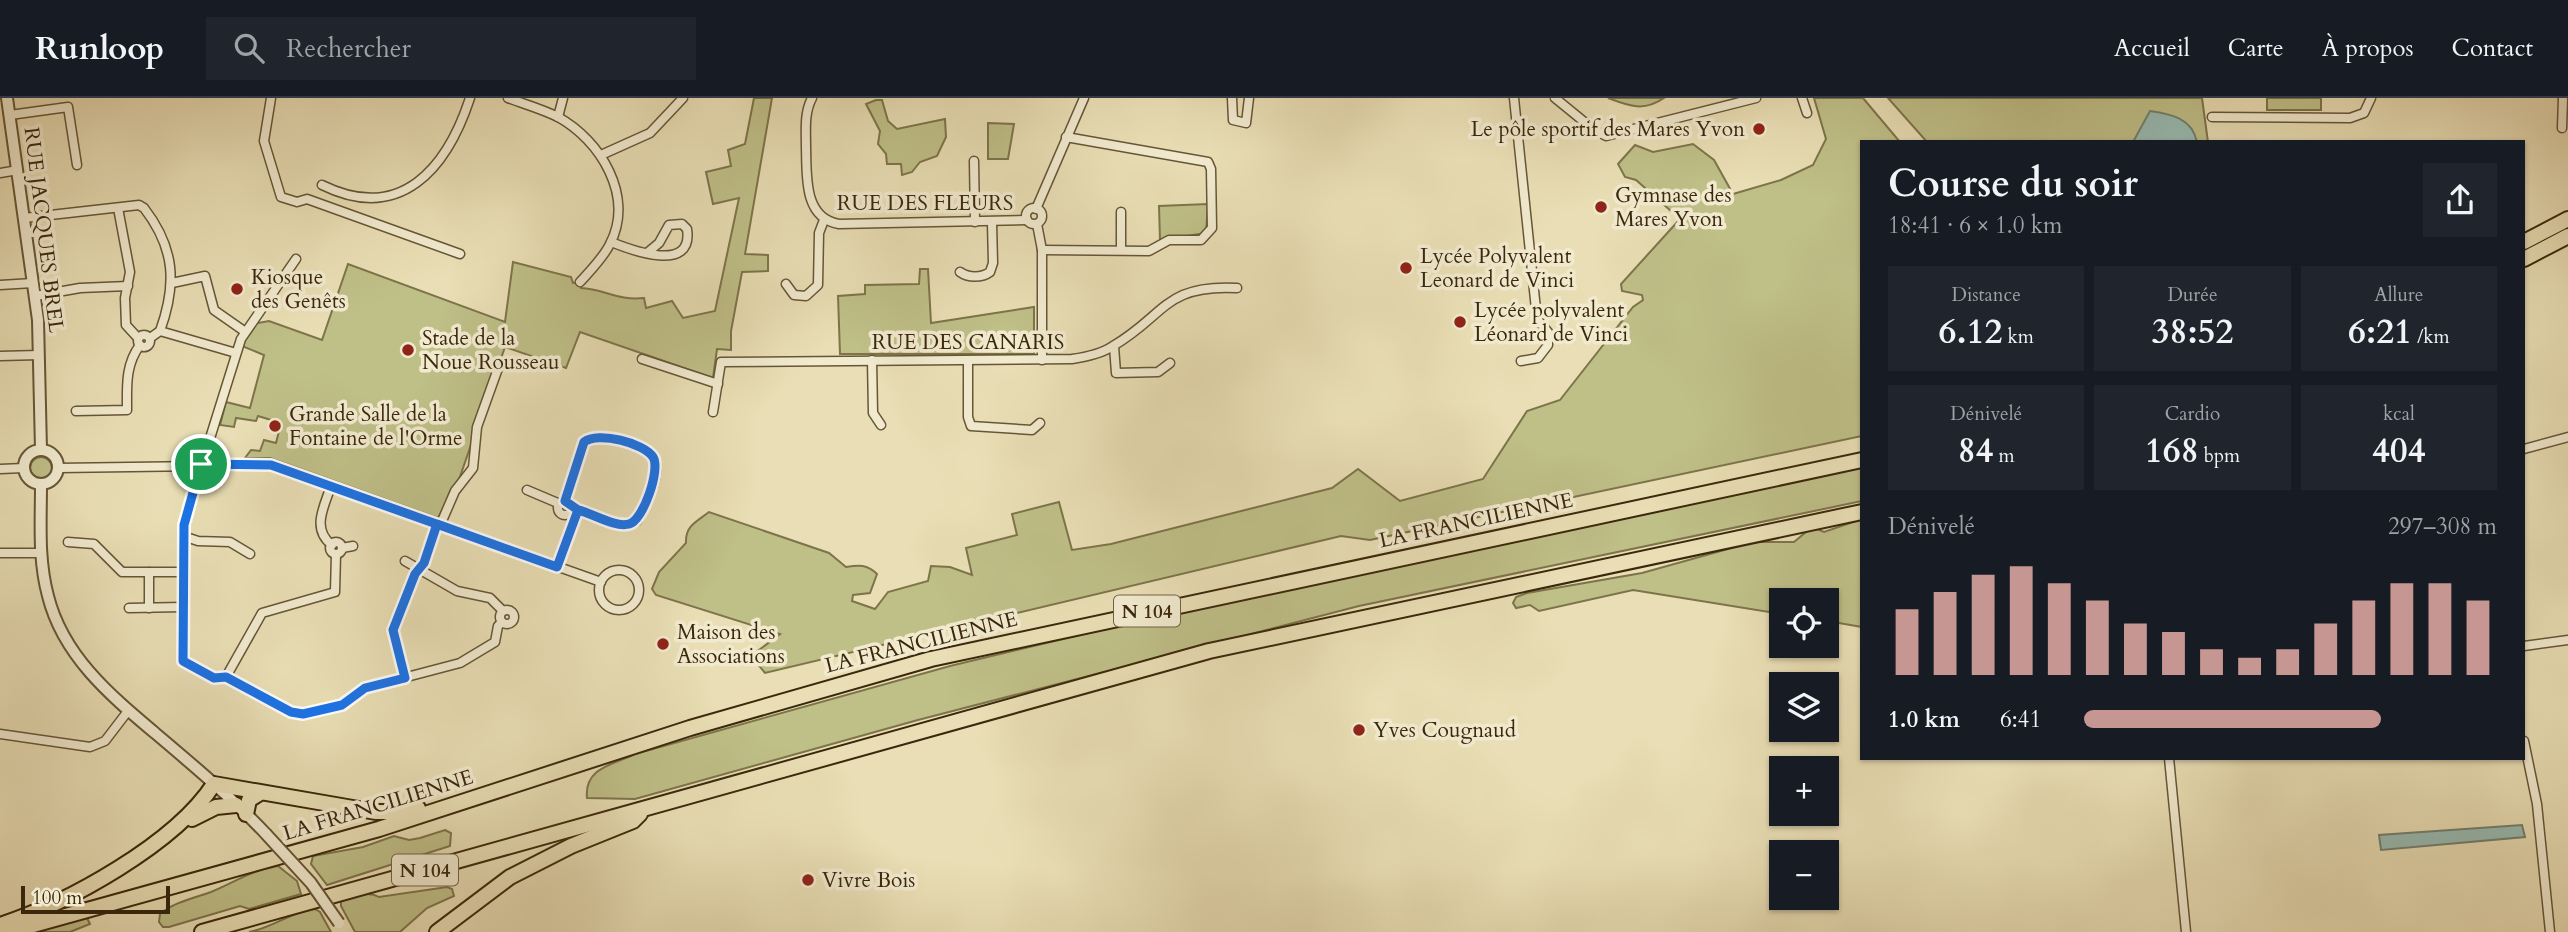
<!DOCTYPE html>
<html lang="fr">
<head>
<meta charset="utf-8">
<style>
	body { margin:0; font-family:Cardo,serif; background:#20242c; color:#f1f3f6; height:100vh; display:flex; flex-direction:column; font-size:26px; white-space:nowrap }
	* { box-sizing:border-box; margin:0 }
	p { font-size:23px; color:#9ea1a6 }
	.icon { flex:none; width:38px; height:38px; fill:none; stroke:currentColor; stroke-width:2; stroke-linecap:round; stroke-linejoin:round }
	.map { position:relative; flex:1; overflow:hidden }
	.sheet { position:absolute; left:1860px; top:42px; width:665px; height:620px; display:flex; flex-direction:column; background:#171b24; border-radius:0px; box-shadow:0 2px 5px #0004 }
	.sheet>* { flex:none }
	.buttons { position:absolute; left:1769px; top:490px; display:grid; gap:14px }
	.buttons a { display:grid; place-items:center; width:70px; height:70px; border-radius:0px; background:#171b24; box-shadow:0 2px 5px #0004; font-size:35px }
	.scale { position:absolute; left:21px; bottom:18px; width:149px; box-sizing:border-box; padding-left:7px; border:4px solid #3b280c; border-top:0; font-size:19px; line-height:24px; white-space:nowrap; color:#3b280c; -webkit-text-stroke:5px #f1eacf; paint-order:stroke }
	.pin { position:absolute; display:grid; place-items:center; width:60px; height:60px; color:#fff; margin:-30px; border:4px solid #fff; border-radius:50%; box-shadow:0 2px 7px #0007 }
	.round { display:grid; place-items:center; flex:none; width:74px; height:74px; border-radius:0px; background:#20242c }
	.summary { display:flex; align-items:center; justify-content:space-between; height:119px; padding:0 28px }
	h1 { font-size:38px; font-weight:700; line-height:52px }
	.metrics { display:grid; grid-template-columns:repeat(3,1fr); gap:10px; height:119px; padding:7px 28px }
	.metrics div { display:grid; align-content:center; border-radius:0px; background:#20242c; text-align:center }
	.metrics b { font-size:35px; font-weight:700 }
	.metrics small { font-size:19px; font-weight:400 }
	.metrics p { font-size:19px }
	.chart { height:196px; padding:14px 28px }
	.chart p { display:flex; justify-content:space-between }
	.chart svg { width:100%; height:126px; margin-top:7px; stroke:#c59692; stroke-width:6 }
	ul { padding:0 28px; list-style:none; font-size:23px }
	li { display:grid; grid-template-columns:112px 84px 1fr; align-items:center; height:52px }
	li i { height:18px; border-radius:9px; background:#c59692 }
	header { display:flex; align-items:center; gap:42px; box-sizing:border-box; height:98px; padding:0 35px; background:#171b24; border-bottom:2px solid #363941 }
	header strong { font-size:33px }
	nav { display:flex; gap:38px; margin-inline-start:auto; font-size:24px }
	.search { width:490px; height:63px; background:#20242c; display:flex; align-items:center; gap:18px; box-sizing:border-box; padding:0 24px; border-radius:0px; color:#9ea1a6; font-size:26px }
	.map>svg:first-child { display:block }
</style>
</head>
<body>
<header>
<strong>Runloop</strong>
<div class="search"><svg class="icon" aria-label="search" viewBox="0 0 24 24"><circle cx="10" cy="10" r="6"/><path d="M15 15l6 6"/></svg>Rechercher</div>
<nav><a>Accueil</a><a>Carte</a><a>À propos</a><a>Contact</a></nav>
</header>
<div class="map">
<svg width="2568" height="834" viewBox="0 0 2568 834">
	<rect width="100%" height="100%" fill="#e9deb5"/>
	<filter id="stains"><feTurbulence type="fractalNoise" baseFrequency=".00286" numOctaves="4"/><feColorMatrix values="0 0 0 0 .2 0 0 0 0 .09 0 0 0 0 .02 0 0 0 .5 -.17"/></filter>
	<radialGradient id="worn" r=".72"><stop offset=".6" stop-color="#630" stop-opacity="0"/><stop offset="1" stop-color="#630" stop-opacity=".3"/></radialGradient>
	<g fill="#bfbf88" stroke="#7d744a" stroke-width="2">
		<path d="M754,0H772L745,156L768,157V173L742,174L731,233V252L717,251L713,280L580,234L566,270L505,249L455,393L438,420L270,360H245L251,352L260,353L264,342L276,345L281,325L258,318L256,323L236,320L234,329L220,327L226,304L250,310L264,257L242,248L253,226L269,223L322,242L348,166L505,224L513,164L571,179L573,185L580,184L581,190C604,191 618,203 644,200L646,210L672,203L683,220L715,213L739,100L713,106L706,74L731,68L728,52L745,46Z"/>
		<path d="M1608,0H1664C1644,14 1629,8 1608,0Z"/>
		<path d="M1814,0H1863L1900,44H1862V338L1370,442L1341,438L765,575L751,558L780,536L656,497L652,491L659,474L686,445C685,428 696,424 709,414L829,455L846,469C859,467 867,466 877,476L870,495L853,497L852,503L875,511L888,494L928,483L931,468L950,469L972,477L966,450L1017,437L1012,416L1059,404L1072,452L1111,446L1332,390L1358,371L1400,403L1483,381L1527,313L1560,302L1633,209L1643,202L1642,197L1622,193L1621,186L1680,121L1636,82L1625,79L1618,66L1635,47L1653,54L1693,46L1714,62L1733,96L1781,82L1813,67L1826,41Z"/>
		<path d="M1888,0H2202L2208,44H1927Z"/>
		<rect x="2267" y="0" width="54" height="12"/>
		<path d="M876,2H882L888,23L897,31L945,21L946,39L937,58L920,64L912,74L902,77L901,66H887L886,56L878,46L880,33L866,6Z"/>
		<path d="M988,25L1014,26L1008,61H988Z"/>
		<path d="M1208,106L1206,135L1160,142L1159,108Z"/>
		<path d="M920,171H928L931,225L1034,209V256H840L838,198L865,196V187L919,186Z"/>
		<circle cx="41" cy="370" r="11"/>
		<path d="M1862,368V403L1359,508L918,622L635,701L587,700C584,670 612,667 635,656L950,568L1122,527Z"/>
		<path d="M1862,421V529L1827,523V502H1782L1781,516L1633,492L1539,513L1530,507L1516,510L1513,505L1516,499L1527,495L1642,475L1753,444H1794L1812,429L1824,434Z"/>
		<path d="M445,732L451,735L450,748L327,787L311,766L313,758L363,749L394,738L409,742L420,740Z"/>
		<path d="M278,768L297,783L301,796L249,811L240,808L169,829H163L159,824L160,816C174,804 194,800 211,794C235,784 252,772 278,768Z"/>
		<path d="M447,789L452,791L454,798L427,810L400,834H355L341,808V803C354,799 367,792 379,799Z"/>
		<path d="M315,811L320,814L331,834H249C272,830 290,814 315,811Z"/>
		<path d="M86,818L90,826L70,834H22Z"/>
	</g>
	<g fill="#98bbb3" stroke="#738070" stroke-width="2">
		<path d="M2150,13C2171,16 2192,20 2197,44H2133Z"/>
		<path d="M2522,727L2525,739L2381,752L2379,737Z"/>
	</g>
	<g fill="none" stroke-linecap="round" stroke-linejoin="round">
		<defs>
			<g id="minor">
				<path d="M271,0L264,43L281,99L297,104L307,101L460,156"/>
				<path d="M508,0C524,6 542,11 558,19C600,42 635,98 610,146C603,160 591,172 580,184"/>
				<path d="M812,0C804,15 806,32 806,49C807,77 803,120 839,126L1027,122"/>
				<path d="M1232,0L1233,22L1246,25L1249,0"/>
				<path d="M1514,0L1537,221L1548,234V247L1538,260L1521,263"/>
				<path d="M1555,0L1593,31L1606,38L1756,0"/>
				<path d="M1802,0L1807,15"/>
				<path d="M10,17L68,9L77,67"/>
				<path d="M558,19L563,0"/>
				<path d="M2212,19L2350,20L2364,15L2371,0"/>
				<path d="M2562,30L2563,0"/>
				<path d="M601,57L650,35L683,0"/>
				<path d="M974,63L975,124"/>
				<path d="M0,75L18,72"/>
				<path d="M322,87C401,126 447,70 470,0"/>
				<path d="M118,110L130,174L125,200L126,227L138,240"/>
				<circle cx="1034" cy="118" r="8"/>
				<path d="M1036,111L1084,0"/>
				<path d="M24,120L139,107L144,110C175,150 177,186 160,233"/>
				<path d="M1037,126L1042,152V262"/>
				<path d="M611,144C631,152 694,176 687,131L682,126L669,127L659,145L647,155"/>
				<path d="M1042,152L1149,153L1169,142H1201L1212,130L1211,71L1208,64L1066,39"/>
				<path d="M1121,152V114"/>
				<path d="M296,161L241,241L191,401L183,438V563L214,580L226,579L291,614L304,616L342,607L365,590L460,565L495,544L498,528L502,524"/>
				<path d="M960,174C968,180 982,180 990,174L993,165L992,125"/>
				<path d="M172,185L205,178L214,212L244,233"/>
				<path d="M786,186L794,197L806,198L818,187L819,135L824,122"/>
				<path d="M0,187L33,185"/>
				<path d="M35,198L80,190L128,188"/>
				<circle cx="144" cy="243" r="6"/>
				<path d="M150,240L160,233L236,255"/>
				<path d="M1114,248L1116,275L1158,274L1170,265"/>
				<path d="M0,258L39,257"/>
				<path d="M642,261L718,286"/>
				<path d="M872,262L873,315L881,327"/>
				<path d="M968,263V319L971,328L1032,332L1040,325"/>
				<path d="M76,313L127,312C127,289 125,267 140,247"/>
				<path d="M713,314L721,264L1072,261C1086,259 1101,256 1113,248C1165,218 1164,186 1237,190"/>
				<path d="M2524,351L2568,339"/>
				<path d="M58,370L271,367L601,484"/>
				<path d="M0,371L24,370"/>
				<path d="M331,388C324,409 311,431 332,447"/>
				<path d="M527,392L560,406"/>
				<path d="M565,403L584,344C598,333 646,345 654,361C662,375 645,411 637,423L622,427L572,410"/>
				<circle cx="565" cy="410" r="7"/>
				<path d="M183,438L198,443L230,444L250,456"/>
				<path d="M68,444L94,446L122,474H183"/>
				<circle cx="336" cy="450" r="6"/>
				<path d="M342,450L353,448"/>
				<path d="M0,455H41"/>
				<path d="M405,463L457,493L490,500L503,513"/>
				<path d="M557,469L577,412"/>
				<circle cx="619" cy="492" r="20"/>
				<path d="M129,510L183,509"/>
				<path d="M149,510V474"/>
				<circle cx="507" cy="519" r="7"/>
				<path d="M2524,548L2568,542"/>
				<path d="M226,579L262,515L335,494L336,456"/>
				<path d="M405,580L393,532L415,476L424,465L437,426L442,423L455,393L473,370L477,329L500,265"/>
				<path d="M0,636L90,649L105,643L128,613"/>
				<path d="M2524,643L2537,706L2550,834"/>
				<path d="M2169,660L2186,834"/>
			</g>
			<g id="tertiary">
				<path d="M7,0L38,222L41,352"/>
				<circle cx="41" cy="369" r="17"/>
				<path d="M41,386C41,424 38,461 48,498C63,558 110,597 155,635C193,667 232,700 266,736"/>
			</g>
			<g id="trunk">
				<path d="M2524,144L2568,121"/>
				<path d="M2524,161L2568,138"/>
				<path d="M246,716L249,702L260,695"/>
				<path d="M192,721L216,709L236,707"/>
				<path d="M0,827C68,805 175,746 214,686L376,714H397L418,710"/>
				<path d="M8,834L379,731L690,630L931,561L1862,362"/>
				<path d="M202,834L1209,553L1862,414"/>
				<path d="M437,834L510,779L571,748L633,723L640,716"/>
			</g>
		</defs>
		<use href="#minor" stroke="#665636" stroke-width="11"/>
		<use href="#tertiary" stroke="#665636" stroke-width="14"/>
		<use href="#trunk" stroke="#3b280c" stroke-width="18"/>
		<use href="#minor" stroke="#f1eacf" stroke-width="8"/>
		<use href="#tertiary" stroke="#f1eacf" stroke-width="10"/>
		<use href="#trunk" stroke="#e9deb5" stroke-width="14"/>
		<defs>
			<path id="tertiary-bridge" d="M266,736L311,785L339,825"/>
		</defs>
		<use href="#tertiary-bridge" stroke="#665636" stroke-width="14" stroke-linecap="butt"/>
		<use href="#tertiary-bridge" stroke="#f1eacf" stroke-width="10"/>
	</g>
	<g fill="none" stroke-linecap="round" stroke-linejoin="round">
		<defs>
			<path id="route" d="M201,366L271,367L557,469L578,412C592,415 615,430 629,426C643,423 661,371 653,359C644,345 598,333 584,344L565,403L578,412L557,469L437,426L424,465L415,476L393,532L405,580L365,590L342,607L303,616L291,614L226,579L214,580L183,563L184,427L201,366"/>
		</defs>
		<use href="#route" stroke="#fff" stroke-width="14"/>
		<use href="#route" stroke="#1a73e8" stroke-width="9"/>
	</g>
	<g fill="#8f2418" stroke="#f1eacf" stroke-width="2.5">
		<circle cx="1759" cy="31" r="7"/>
		<circle cx="1601" cy="109" r="7"/>
		<circle cx="1406" cy="170" r="7"/>
		<circle cx="237" cy="191" r="7"/>
		<circle cx="1460" cy="224" r="7"/>
		<circle cx="408" cy="252" r="7"/>
		<circle cx="275" cy="328" r="7"/>
		<circle cx="663" cy="546" r="7"/>
		<circle cx="1359" cy="632" r="7"/>
		<circle cx="808" cy="782" r="7"/>
	</g>
	<g text-anchor="middle" stroke-width="7" stroke-linejoin="round" paint-order="stroke">
		<g fill="#f1eacf" stroke="#726246" stroke-width="2">
			<rect x="1114" y="497.5" width="66" height="31" rx="5"/>
			<rect x="392" y="756.5" width="66" height="31" rx="5"/>
		</g>
		<g font-size="19" font-weight="bold" fill="#3b280c">
			<text x="1147" y="520">N 104</text>
			<text x="425" y="779">N 104</text>
		</g>
		<g font-size="21" fill="#3b280c" stroke="#f1eacf" text-anchor="start">
			<text x="1745" y="38" text-anchor="end">Le pôle sportif des Mares Yvon</text>
			<text x="1615" y="104">Gymnase des<tspan x="1615" dy="24">Mares Yvon</tspan></text>
			<text x="1420" y="165">Lycée Polyvalent<tspan x="1420" dy="24">Leonard de Vinci</tspan></text>
			<text x="251" y="186">Kiosque<tspan x="251" dy="24">des Genêts</tspan></text>
			<text x="1474" y="219">Lycée polyvalent<tspan x="1474" dy="24">Léonard de Vinci</tspan></text>
			<text x="422" y="247">Stade de la<tspan x="422" dy="24">Noue Rousseau</tspan></text>
			<text x="289" y="323">Grande Salle de la<tspan x="289" dy="24">Fontaine de l'Orme</tspan></text>
			<text x="677" y="541">Maison des<tspan x="677" dy="24">Associations</tspan></text>
			<text x="1373" y="639">Yves Cougnaud</text>
			<text x="822" y="789">Vivre Bois</text>
		</g>
		<g font-size="21" fill="#3b280c" stroke="#f1eacf">
			<text x="925" y="112">RUE DES FLEURS</text>
			<text transform="translate(44 132) rotate(83)" y="7">RUE JACQUES BREL</text>
			<text x="968" y="251">RUE DES CANARIS</text>
			<text transform="translate(1476 422) rotate(-12)" y="7">LA FRANCILIENNE</text>
			<text transform="translate(921 544) rotate(-14)" y="7">LA FRANCILIENNE</text>
			<text transform="translate(378 707) rotate(-17)" y="7">LA FRANCILIENNE</text>
		</g>
	</g>
	<rect width="100%" height="100%" filter="url(#stains)"/>
	<rect width="100%" height="100%" fill="url(#worn)"/>
</svg>
<div class="buttons">
<a><svg class="icon" aria-label="locate" viewBox="0 0 24 24"><circle cx="12" cy="12" r="6"/><path d="M12 2v4M12 18v4M2 12h4M18 12h4"/></svg></a>
<a><svg class="icon" aria-label="layers" viewBox="0 0 24 24"><path d="M12 4l9 5-9 5-9-5zM3 14l9 5 9-5"/></svg></a>
<a>+</a>
<a>−</a>
</div>
<div class="scale">100 m</div>
<div class="pin" style="left:201px;top:366px;background:#1e9e55"><svg class="icon" aria-label="arrive" viewBox="0 0 24 24"><path d="M6 21V4h12l-3 4 3 4H6"/></svg></div>
<section class="sheet">
<div class="summary"><div><h1>Course du soir</h1><p>18:41 · 6 × 1.0 km</p></div><a class="round"><svg class="icon" aria-label="share" viewBox="0 0 24 24"><path d="M12 15V3M7 8l5-5 5 5M5 13v7h14v-7"/></svg></a></div>
<div class="metrics">
<div><p>Distance</p><b>6.12<small> km</small></b></div>
<div><p>Durée</p><b>38:52</b></div>
<div><p>Allure</p><b>6:21<small> /km</small></b></div>
</div>
<div class="metrics">
<div><p>Dénivelé</p><b>84<small> m</small></b></div>
<div><p>Cardio</p><b>168<small> bpm</small></b></div>
<div><p>kcal</p><b>404</b></div>
</div>
<div class="chart"><p><span>Dénivelé</span>297–308 m</p>
<svg viewBox="0 0 160 44" preserveAspectRatio="none"><path d="M5 44V21M15 44V15M25 44V9M35 44V6M45 44V12M55 44V18M65 44V26M75 44V29M85 44V35M95 44V38M105 44V35M115 44V26M125 44V18M135 44V12M145 44V12M155 44V18"/></svg>
</div>
<ul>
<li><b>1.0 km</b>6:41<i style="width:72%"></i></li>
</ul>
</section>
</div>
</body>
</html>
